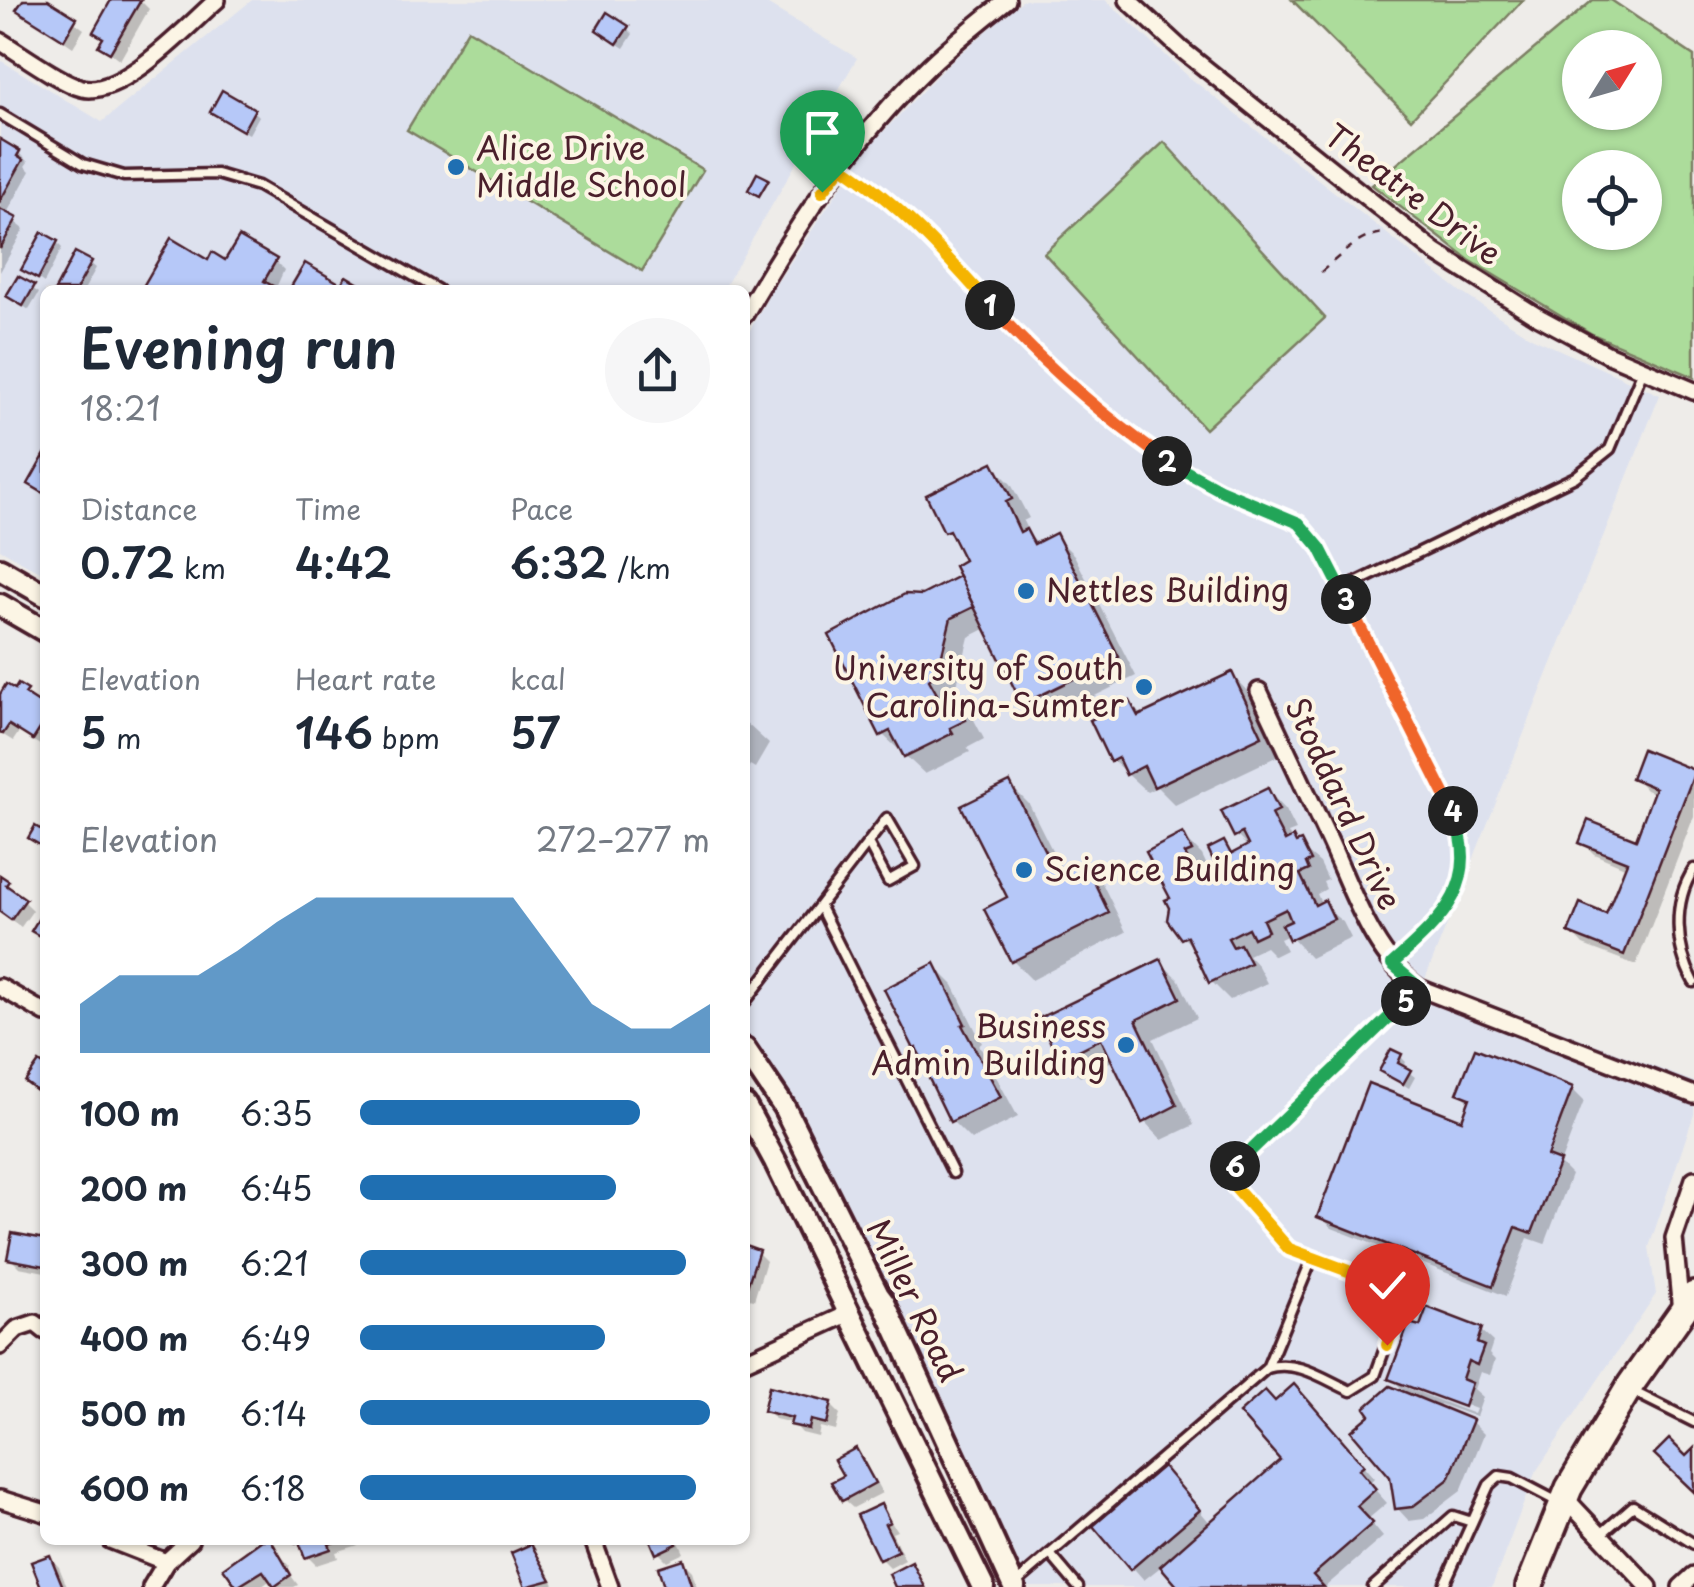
<!DOCTYPE html>
<html lang="en">
<head>
<meta charset="utf-8">
<style>
	body { margin:0; font-family:"Playpen Sans",sans-serif; background:#f6f6f7; color:#1f2937; height:100vh; display:flex; flex-direction:column; font-size:38px; white-space:nowrap }
	* { box-sizing:border-box; margin:0 }
	p { font-size:32px; color:#747a83 }
	.icon { flex:none; width:55px; height:55px; fill:none; stroke:currentColor; stroke-width:2; stroke-linecap:round; stroke-linejoin:round }
	.map { position:relative; flex:1; overflow:hidden }
	.sheet { position:absolute; left:40px; top:285px; width:710px; height:1260px; display:flex; flex-direction:column; background:#fff; border-radius:15px; box-shadow:0 2px 8px #0004 }
	.sheet>* { flex:none }
	.needle { width:65px; rotate:53deg }
	.buttons { position:absolute; left:1562px; top:30px; display:grid; gap:20px }
	.buttons a { display:grid; place-items:center; width:100px; height:100px; border-radius:50%; background:#fff; box-shadow:0 2px 8px #0004; font-size:50px }
	.pin { position:absolute; display:grid; place-items:center; width:85px; height:85px; color:#fff; margin:-102px -42px; border-radius:50% 50% 50% 0; rotate:-45deg; box-shadow:0 0 10px #0007 }
	.pin .icon { rotate:45deg }
	.km { position:absolute; width:50px; height:50px; margin:-25px; border-radius:50%; background:#222; color:#fff; font-size:28px; line-height:50px; text-align:center }
	.round { display:grid; place-items:center; flex:none; width:105px; height:105px; border-radius:52px; background:#f6f6f7 }
	.headline { display:flex; align-items:center; justify-content:space-between; height:170px; padding:0 40px }
	h1 { font-size:55px; font-weight:600; line-height:75px }
	.metrics { display:grid; grid-template-columns:repeat(3,1fr); gap:15px; height:170px; padding:10px 40px }
	.metrics div { display:grid; align-content:center }
	.metrics b { font-size:42px; font-weight:600 }
	.metrics small { font-size:28px; font-weight:400 }
	.metrics p { font-size:28px }
	.chart { height:280px; padding:20px 40px }
	.chart p { display:flex; justify-content:space-between }
	.chart svg { width:100%; height:180px; margin-top:10px; fill:#1f6fb2; opacity:.7 }
	ul { padding:0 40px; list-style:none; font-size:32px }
	li { display:grid; grid-template-columns:160px 120px 1fr; align-items:center; height:75px }
	li i { height:25px; border-radius:12px; background:#1f6fb2 }
	.map>svg:first-child { display:block }
</style>
</head>
<body>
<div class="map">
<svg width="1694" height="1587" viewBox="0 0 1694 1587">
	<rect width="100%" height="100%" fill="#eeece9"/>
	<filter id="ink" filterUnits="userSpaceOnUse"><feTurbulence type="fractalNoise" baseFrequency=".01" numOctaves="2"/><feDisplacementMap in="SourceGraphic" scale="20" xChannelSelector="R" yChannelSelector="G"/><feConvolveMatrix kernelMatrix="1 2 1 2 8 2 1 2 1" color-interpolation-filters="sRGB"/></filter>
	<g filter="url(#ink)">
		<g fill="#dde1ee">
			<path d="M252,0H760L857,58L723,290H45V575L0,549V60L102,122Z"/>
			<path d="M1023,0H1106L1189,77L1462,293L1531,337L1660,395L1425,979L1694,1082V1114L1649,1247L1656,1294L1535,1473L1492,1587H1027L745,1043V339L772,290L865,151L947,65Z"/>
		</g>
		<g fill="#acdc9b" stroke="#7b7e63" stroke-width="2.5" fill-rule="evenodd">
			<path d="M1292,0H1523L1411,119Z"/>
			<path d="M1593,0H1611L1694,56V377L1592,334L1469,260L1372,185ZM1580,48H1645V112H1580ZM1580,168H1645V232H1580Z"/>
			<path d="M468,29L703,170L642,271L407,130Z"/>
			<path d="M1164,142L1325,318L1205,429L1044,253Z"/>
		</g>
		<g fill="#0003" fill-rule="evenodd">
			<path d="M34,0H43L84,29L73,47L19,10Z"/>
			<path d="M114,0H140L149,9L120,60L101,45L104,40L96,31Z"/>
			<path d="M627,28L633,34L624,48L604,35Z"/>
			<path d="M254,111L259,116L249,134L218,117Z"/>
			<path d="M0,142L19,153L28,162L25,166L30,171L6,215L24,229L0,272Z"/>
			<path d="M57,243L62,248L44,283L24,269Z"/>
			<path d="M275,261L284,270L275,290H144L209,263Z"/>
			<path d="M90,263L96,268L84,290H58Z"/>
			<path d="M19,279L39,293L29,310L9,296Z"/>
			<path d="M992,465L1011,484L1029,518L1023,521L1030,536L1039,545L1055,536L1074,555L1136,676L1043,721L1024,702L987,628L969,637L956,689L952,694L971,714L984,739L967,748L970,752L925,774L882,734L923,598L962,577L967,561L959,543L946,531Z"/>
			<path d="M1232,675L1250,694L1280,755L1175,805L1157,787L1147,792L1112,760L1130,704L1143,717Z"/>
			<path d="M16,692H26L34,702L45,710L43,747L19,732L13,741L0,733V699Z"/>
			<path d="M745,722L769,744L755,768L750,765L745,773Z"/>
			<path d="M1694,772V816L1636,965L1583,945L1571,932L1608,917L1627,868L1594,854L1582,842H1637L1656,794L1646,790L1634,777Z"/>
			<path d="M1010,785L1029,804L1064,874L1083,864L1102,883L1126,932L1032,980L1013,961Z"/>
			<path d="M1268,791L1286,810L1296,830L1288,833L1291,839L1320,863L1328,880L1323,882L1326,889L1317,894L1322,905L1343,922L1351,938L1310,958L1289,935L1280,939L1286,950L1274,956L1265,947L1248,955L1258,966L1267,983L1230,1000L1211,981L1196,950L1183,937L1173,899L1183,836L1202,855L1209,870L1219,866L1223,844L1235,855L1249,848L1236,835Z"/>
			<path d="M0,878L33,910L21,927L0,912Z"/>
			<path d="M1160,962L1179,980L1197,1018L1153,1039L1194,1125L1162,1140L1144,1121L1114,1060L1080,1077L1061,1058Z"/>
			<path d="M934,966L953,985L982,1043L979,1045L1018,1117L971,1140L952,1121Z"/>
			<path d="M1401,1057L1406,1062L1403,1068L1415,1077L1409,1088L1382,1071Z"/>
			<path d="M1572,1089L1584,1101L1560,1164L1571,1175L1545,1244L1528,1238L1506,1296L1332,1228L1320,1216L1463,1123L1471,1103L1460,1093Z"/>
			<path d="M45,1242V1272L19,1267L10,1258Z"/>
			<path d="M745,1248L757,1252L766,1261L754,1300L745,1298Z"/>
			<path d="M1480,1330L1493,1342L1489,1354L1495,1360L1490,1375L1480,1372L1474,1389L1483,1397L1476,1417L1440,1404L1439,1408L1472,1422L1484,1434L1461,1491L1424,1519L1409,1521L1397,1508L1409,1396L1391,1378ZM1402,1381L1476,1409L1474,1414L1402,1386Z"/>
			<path d="M1306,1400L1374,1478L1369,1483L1387,1503L1368,1519L1383,1537L1325,1587H1181L1163,1565L1144,1580L1096,1526L1175,1482L1211,1524L1283,1461L1276,1404Z"/>
			<path d="M831,1405L840,1414L836,1431L820,1427L818,1437L802,1433L793,1423L775,1419L766,1410Z"/>
			<path d="M855,1451L864,1460L882,1493L853,1508L844,1500Z"/>
			<path d="M881,1507L897,1531L892,1533L905,1560L890,1568L881,1559Z"/>
			<path d="M267,1540L290,1566L286,1569L298,1585L294,1587H278L272,1579L261,1587H240L227,1569Z"/>
			<path d="M299,1540H364L365,1543L336,1552L338,1558L316,1565L307,1556Z"/>
			<path d="M653,1540H678L684,1553L667,1561L658,1552Z"/>
			<path d="M531,1547L547,1568L554,1585L527,1587L514,1554Z"/>
			<path d="M50,1558L59,1567L67,1587H44Z"/>
			<path d="M683,1562L692,1571L697,1587H667Z"/>
		</g>
		<g fill="#b6c8f8" stroke="#4a1f2b" stroke-width="2.5">
			<path d="M23,0H48L77,18L64,40L16,10Z"/>
			<path d="M111,0H141L110,53L98,46L103,38L93,32Z"/>
			<path d="M607,12L629,26L617,44L596,30Z"/>
			<path d="M222,90L255,109L243,131L210,112Z"/>
			<path d="M0,139L20,151L17,156L23,160L0,201Z"/>
			<path d="M757,173L769,179L759,196L748,190Z"/>
			<path d="M0,209L17,218L0,249Z"/>
			<path d="M42,232L58,241L38,279L21,270Z"/>
			<path d="M239,237L277,259L264,281L280,290H141L171,238L208,260L212,252L225,260Z"/>
			<path d="M75,252L92,261L76,290H55Z"/>
			<path d="M305,263L341,284L346,276L369,290H289Z"/>
			<path d="M18,276L35,285L23,306L6,296Z"/>
			<path d="M45,454V494L28,484Z"/>
			<path d="M993,462L1012,499L1006,502L1020,532L1026,529L1034,544L1056,533L1119,657L1022,704L954,566L964,560L949,530L944,532L926,495Z"/>
			<path d="M959,576L974,607L951,618L938,670L929,680L937,694L934,695L937,700L953,692L966,720L950,728L953,733L904,757L890,731L880,736L829,635L905,594L922,595Z"/>
			<path d="M1232,672L1262,736L1154,787L1144,766L1126,775L1118,758L1110,762L1090,720L1130,701L1138,716Z"/>
			<path d="M6,684L15,689L18,684L28,690L25,694L45,707V721L33,740L9,725L3,734L0,732V694Z"/>
			<path d="M1642,749L1694,770V774L1624,955L1568,933L1580,903L1606,914L1627,862L1579,843L1588,820L1636,839L1655,788L1631,778Z"/>
			<path d="M1010,782L1057,875L1084,861L1109,913L1011,962L984,909L1007,897L961,806Z"/>
			<path d="M1268,788L1279,810L1271,814L1285,841L1293,837L1296,843L1301,841L1311,861L1306,863L1309,870L1300,874L1315,905L1325,900L1334,919L1289,940L1282,925L1291,921L1286,909L1263,920L1268,931L1253,938L1248,928L1228,938L1233,947L1240,944L1250,963L1209,983L1187,936L1181,939L1167,920L1169,908L1165,900L1170,898L1146,852L1183,833L1192,851L1185,854L1195,874L1215,864L1208,849L1224,841L1231,854L1248,845L1242,833L1234,837L1221,811Z"/>
			<path d="M35,826L45,832V848L28,838Z"/>
			<path d="M0,875L9,881L6,885L26,899L11,920L0,912Z"/>
			<path d="M42,913L45,915V939L31,931Z"/>
			<path d="M1161,959L1180,998L1136,1020L1177,1105L1142,1123L1101,1039L1059,1060L1039,1018Z"/>
			<path d="M935,963L965,1024L962,1025L1001,1097L950,1122L921,1062L923,1061L916,1048L914,1049L884,989Z"/>
			<path d="M1475,1048L1573,1087L1547,1156L1560,1161L1532,1233L1516,1227L1493,1286L1317,1217L1368,1083L1462,1120L1470,1098L1457,1093Z"/>
			<path d="M1391,1049L1402,1054L1398,1063L1411,1070L1403,1084L1379,1071Z"/>
			<path d="M39,1062L45,1066V1097L25,1082Z"/>
			<path d="M12,1233L45,1239V1266L7,1259Z"/>
			<path d="M745,1245L759,1250L745,1293Z"/>
			<path d="M1427,1307L1482,1328L1477,1343L1484,1346L1477,1365L1468,1361L1462,1379L1472,1383L1464,1407L1388,1379L1409,1323L1420,1326Z"/>
			<path d="M1294,1384L1364,1465L1359,1469L1376,1489L1357,1506L1373,1523L1313,1575L1324,1587H1178L1160,1566L1280,1460L1239,1413L1265,1390L1275,1401Z"/>
			<path d="M769,1386L832,1402L827,1424L811,1420L809,1429L790,1425L792,1418L763,1411Z"/>
			<path d="M1390,1386L1473,1420L1449,1479L1412,1507L1395,1509L1390,1477L1351,1431L1370,1415L1365,1408Z"/>
			<path d="M1669,1439L1686,1456L1694,1448V1492L1654,1454Z"/>
			<path d="M856,1448L875,1483L842,1501L831,1482L843,1476L834,1460Z"/>
			<path d="M1163,1466L1200,1510L1130,1570L1093,1526Z"/>
			<path d="M881,1504L890,1522L885,1524L898,1551L879,1560L857,1515Z"/>
			<path d="M262,1540H271L291,1575L274,1587L263,1571L237,1587L223,1568Z"/>
			<path d="M294,1540H340L329,1544L331,1549L305,1558L299,1542L295,1543Z"/>
			<path d="M650,1540H675L677,1544L656,1554Z"/>
			<path d="M531,1544L551,1580L525,1587L511,1553Z"/>
			<path d="M50,1555L63,1587H41L31,1562Z"/>
			<path d="M683,1559L692,1587H664L658,1567Z"/>
			<path d="M912,1562L925,1587H895L889,1574Z"/>
		</g>
		<g fill="none" stroke-linecap="round" stroke-linejoin="round">
			<defs>
				<g id="service">
					<path d="M0,114L83,164L124,176L217,174L258,186L438,290"/>
					<path d="M1694,869C1672,902 1675,948 1694,982"/>
					<path d="M820,907L953,1173"/>
					<path d="M1394,962C1449,913 1482,882 1450,804L1341,590L1575,477L1610,449L1643,370"/>
					<path d="M745,1002L887,818L915,866L888,881L868,843"/>
					<path d="M1267,1368L1312,1259"/>
					<path d="M1632,1391L1694,1422"/>
					<path d="M1600,1535L1633,1506L1694,1544"/>
					<path d="M1050,1554L1078,1587"/>
					<path d="M1015,1584L1267,1368C1297,1359 1324,1379 1351,1391L1375,1376L1405,1292L1289,1249L1225,1176L1419,988"/>
					<path d="M1373,1587L1453,1516L1472,1522"/>
					<path d="M1443,1587L1489,1485L1499,1476L1512,1478L1558,1502"/>
				</g>
				<g id="minor">
					<path d="M1128,0L1181,49L1435,252L1535,315L1609,355L1694,391"/>
					<path d="M0,41C20,53 61,83 82,88C122,98 188,25 217,0"/>
					<path d="M745,314C797,224 855,137 930,65C954,42 981,21 1007,0"/>
					<path d="M1259,691C1282,740 1305,789 1328,838C1352,889 1372,955 1419,988L1694,1095"/>
					<path d="M0,987L45,1013"/>
					<path d="M1681,1312L1674,1238L1694,1179"/>
					<path d="M0,1346L17,1329L35,1323L45,1331"/>
					<path d="M745,1361L850,1313"/>
					<path d="M1565,1498L1649,1587"/>
					<path d="M0,1499L45,1513"/>
					<path d="M110,1540L166,1562"/>
					<path d="M593,1540L610,1587"/>
					<path d="M151,1587L166,1562L190,1540"/>
					<path d="M1681,1587L1694,1575"/>
				</g>
				<g id="tertiary">
					<path d="M0,569L45,595"/>
					<path d="M0,605L45,631"/>
					<path d="M745,1049L784,1107L878,1295L884,1303L1014,1587"/>
					<path d="M745,1106L775,1161L983,1587"/>
				</g>
				<path id="trunk" d="M1529,1587L1569,1488L1631,1384L1694,1295"/>
			</defs>
			<use href="#service" stroke="#4a1f2b" stroke-width="15"/>
			<use href="#minor" stroke="#4a1f2b" stroke-width="22"/>
			<use href="#tertiary" stroke="#4a1f2b" stroke-width="28"/>
			<use href="#trunk" stroke="#4a1f2b" stroke-width="32"/>
			<g stroke="#4a1f2b" stroke-width="2.5" stroke-dasharray="8 8" stroke-linecap="butt">
				<path d="M853,173L928,239L1024,344L1062,379L1148,448L1187,475L1299,523L1312,537L1336,580"/>
				<path d="M1321,272C1340,256 1361,233 1387,233"/>
			</g>
			<use href="#service" stroke="#fcf5e5" stroke-width="8"/>
			<use href="#minor" stroke="#fcf5e5" stroke-width="15"/>
			<use href="#tertiary" stroke="#fcf5e5" stroke-width="20"/>
			<use href="#trunk" stroke="#fcf5e5" stroke-width="25"/>
		</g>
	</g>
	<g fill="none" stroke-linecap="round" stroke-linejoin="round" filter="url(#ink)">
		<defs>
			<path id="split-1" d="M822,192L842,166C897,202 946,255 990,305"/>
			<path id="split-2" d="M990,305C1042,364 1102,415 1167,461"/>
			<path id="split-3" d="M1167,461L1220,490L1299,523L1320,548L1346,599"/>
			<path id="split-4" d="M1346,599L1453,811"/>
			<path id="split-5" d="M1406,1001L1420,988L1392,964C1442,919 1483,884 1453,811"/>
			<path id="split-6" d="M1235,1166L1406,1001"/>
			<path id="split-7" d="M1235,1166L1225,1176L1289,1249L1405,1292"/>
			<path id="split-8" d="M1387,1345L1405,1292"/>
		</defs>
		<use href="#split-1" stroke="#fff" stroke-width="20"/>
		<use href="#split-2" stroke="#fff" stroke-width="20"/>
		<use href="#split-3" stroke="#fff" stroke-width="20"/>
		<use href="#split-4" stroke="#fff" stroke-width="20"/>
		<use href="#split-5" stroke="#fff" stroke-width="20"/>
		<use href="#split-6" stroke="#fff" stroke-width="20"/>
		<use href="#split-7" stroke="#fff" stroke-width="20"/>
		<use href="#split-8" stroke="#fff" stroke-width="20"/>
		<use href="#split-1" stroke="#f5b400" stroke-width="12"/>
		<use href="#split-2" stroke="#f0652b" stroke-width="12"/>
		<use href="#split-3" stroke="#22a559" stroke-width="12"/>
		<use href="#split-4" stroke="#f0652b" stroke-width="12"/>
		<use href="#split-5" stroke="#22a559" stroke-width="12"/>
		<use href="#split-6" stroke="#22a559" stroke-width="12"/>
		<use href="#split-7" stroke="#f5b400" stroke-width="12"/>
		<use href="#split-8" stroke="#f5b400" stroke-width="12"/>
	</g>
	<g fill="#1f6fb2" stroke="#fcf5e5" stroke-width="4">
		<circle cx="456" cy="167" r="10"/>
		<circle cx="1026" cy="591" r="10"/>
		<circle cx="1144" cy="687" r="10"/>
		<circle cx="1024" cy="870" r="10"/>
		<circle cx="1126" cy="1045" r="10"/>
	</g>
	<g text-anchor="middle" stroke-width="8" stroke-linejoin="round" paint-order="stroke">
		<g font-size="32" fill="#4a1f2b" stroke="#fcf5e5" text-anchor="start">
			<text x="476" y="160">Alice Drive<tspan x="476" dy="37">Middle School</tspan></text>
			<text x="1046" y="602">Nettles Building</text>
			<text x="1124" y="680" text-anchor="end">University of South<tspan x="1124" dy="37">Carolina-Sumter</tspan></text>
			<text x="1044" y="881">Science Building</text>
			<text x="1106" y="1038" text-anchor="end">Business<tspan x="1106" dy="37">Admin Building</tspan></text>
		</g>
		<g font-size="32" fill="#4a1f2b" stroke="#fcf5e5">
			<text transform="translate(1413 195) rotate(37)" y="11">Theatre Drive</text>
			<text transform="translate(1343 804) rotate(65)" y="11">Stoddard Drive</text>
			<text transform="translate(914 1301) rotate(64)" y="11">Miller Road</text>
		</g>
	</g>
</svg>
<div class="buttons">
<a><svg class="needle" viewBox="-14 -14 28 28"><path d="M0-13l5 13h-10z" fill="#e53935"/><path d="M0 13l5-13h-10z" fill="#747a83"/></svg></a>
<a><svg class="icon" aria-label="locate" viewBox="0 0 24 24"><circle cx="12" cy="12" r="6"/><path d="M12 2v4M12 18v4M2 12h4M18 12h4"/></svg></a>
</div>
<div class="pin" style="left:822px;top:192px;background:#1e9e55"><svg class="icon" aria-label="arrive" viewBox="0 0 24 24"><path d="M6 21V4h12l-3 4 3 4H6"/></svg></div>
<div class="pin" style="left:1387px;top:1345px;background:#d93025"><svg class="icon" aria-label="check" viewBox="0 0 24 24"><path d="M5 12l5 5 9-10"/></svg></div>
<b class="km" style="left:990px;top:305px">1</b>
<b class="km" style="left:1167px;top:461px">2</b>
<b class="km" style="left:1346px;top:599px">3</b>
<b class="km" style="left:1453px;top:811px">4</b>
<b class="km" style="left:1406px;top:1001px">5</b>
<b class="km" style="left:1235px;top:1166px">6</b>
<section class="sheet">
<div class="headline"><div><h1>Evening run</h1><p>18:21</p></div><a class="round"><svg class="icon" aria-label="share" viewBox="0 0 24 24"><path d="M12 15V3M7 8l5-5 5 5M5 13v7h14v-7"/></svg></a></div>
<div class="metrics">
<div><p>Distance</p><b>0.72<small> km</small></b></div>
<div><p>Time</p><b>4:42</b></div>
<div><p>Pace</p><b>6:32<small> /km</small></b></div>
</div>
<div class="metrics">
<div><p>Elevation</p><b>5<small> m</small></b></div>
<div><p>Heart rate</p><b>146<small> bpm</small></b></div>
<div><p>kcal</p><b>57</b></div>
</div>
<div class="chart"><p><span>Elevation</span>272–277 m</p>
<svg viewBox="0 0 160 44" preserveAspectRatio="none"><path d="M0 44V32L10 25L20 25L30 25L40 19L50 12L60 6L70 6L80 6L90 6L100 6L110 6L120 19L130 32L140 38L150 38L160 32V44z"/></svg>
</div>
<ul>
<li><b>100 m</b>6:35<i style="width:80%"></i></li>
<li><b>200 m</b>6:45<i style="width:73%"></i></li>
<li><b>300 m</b>6:21<i style="width:93%"></i></li>
<li><b>400 m</b>6:49<i style="width:70%"></i></li>
<li><b>500 m</b>6:14<i style="width:100%"></i></li>
<li><b>600 m</b>6:18<i style="width:96%"></i></li>
</ul>
</section>
</div>
</body>
</html>
